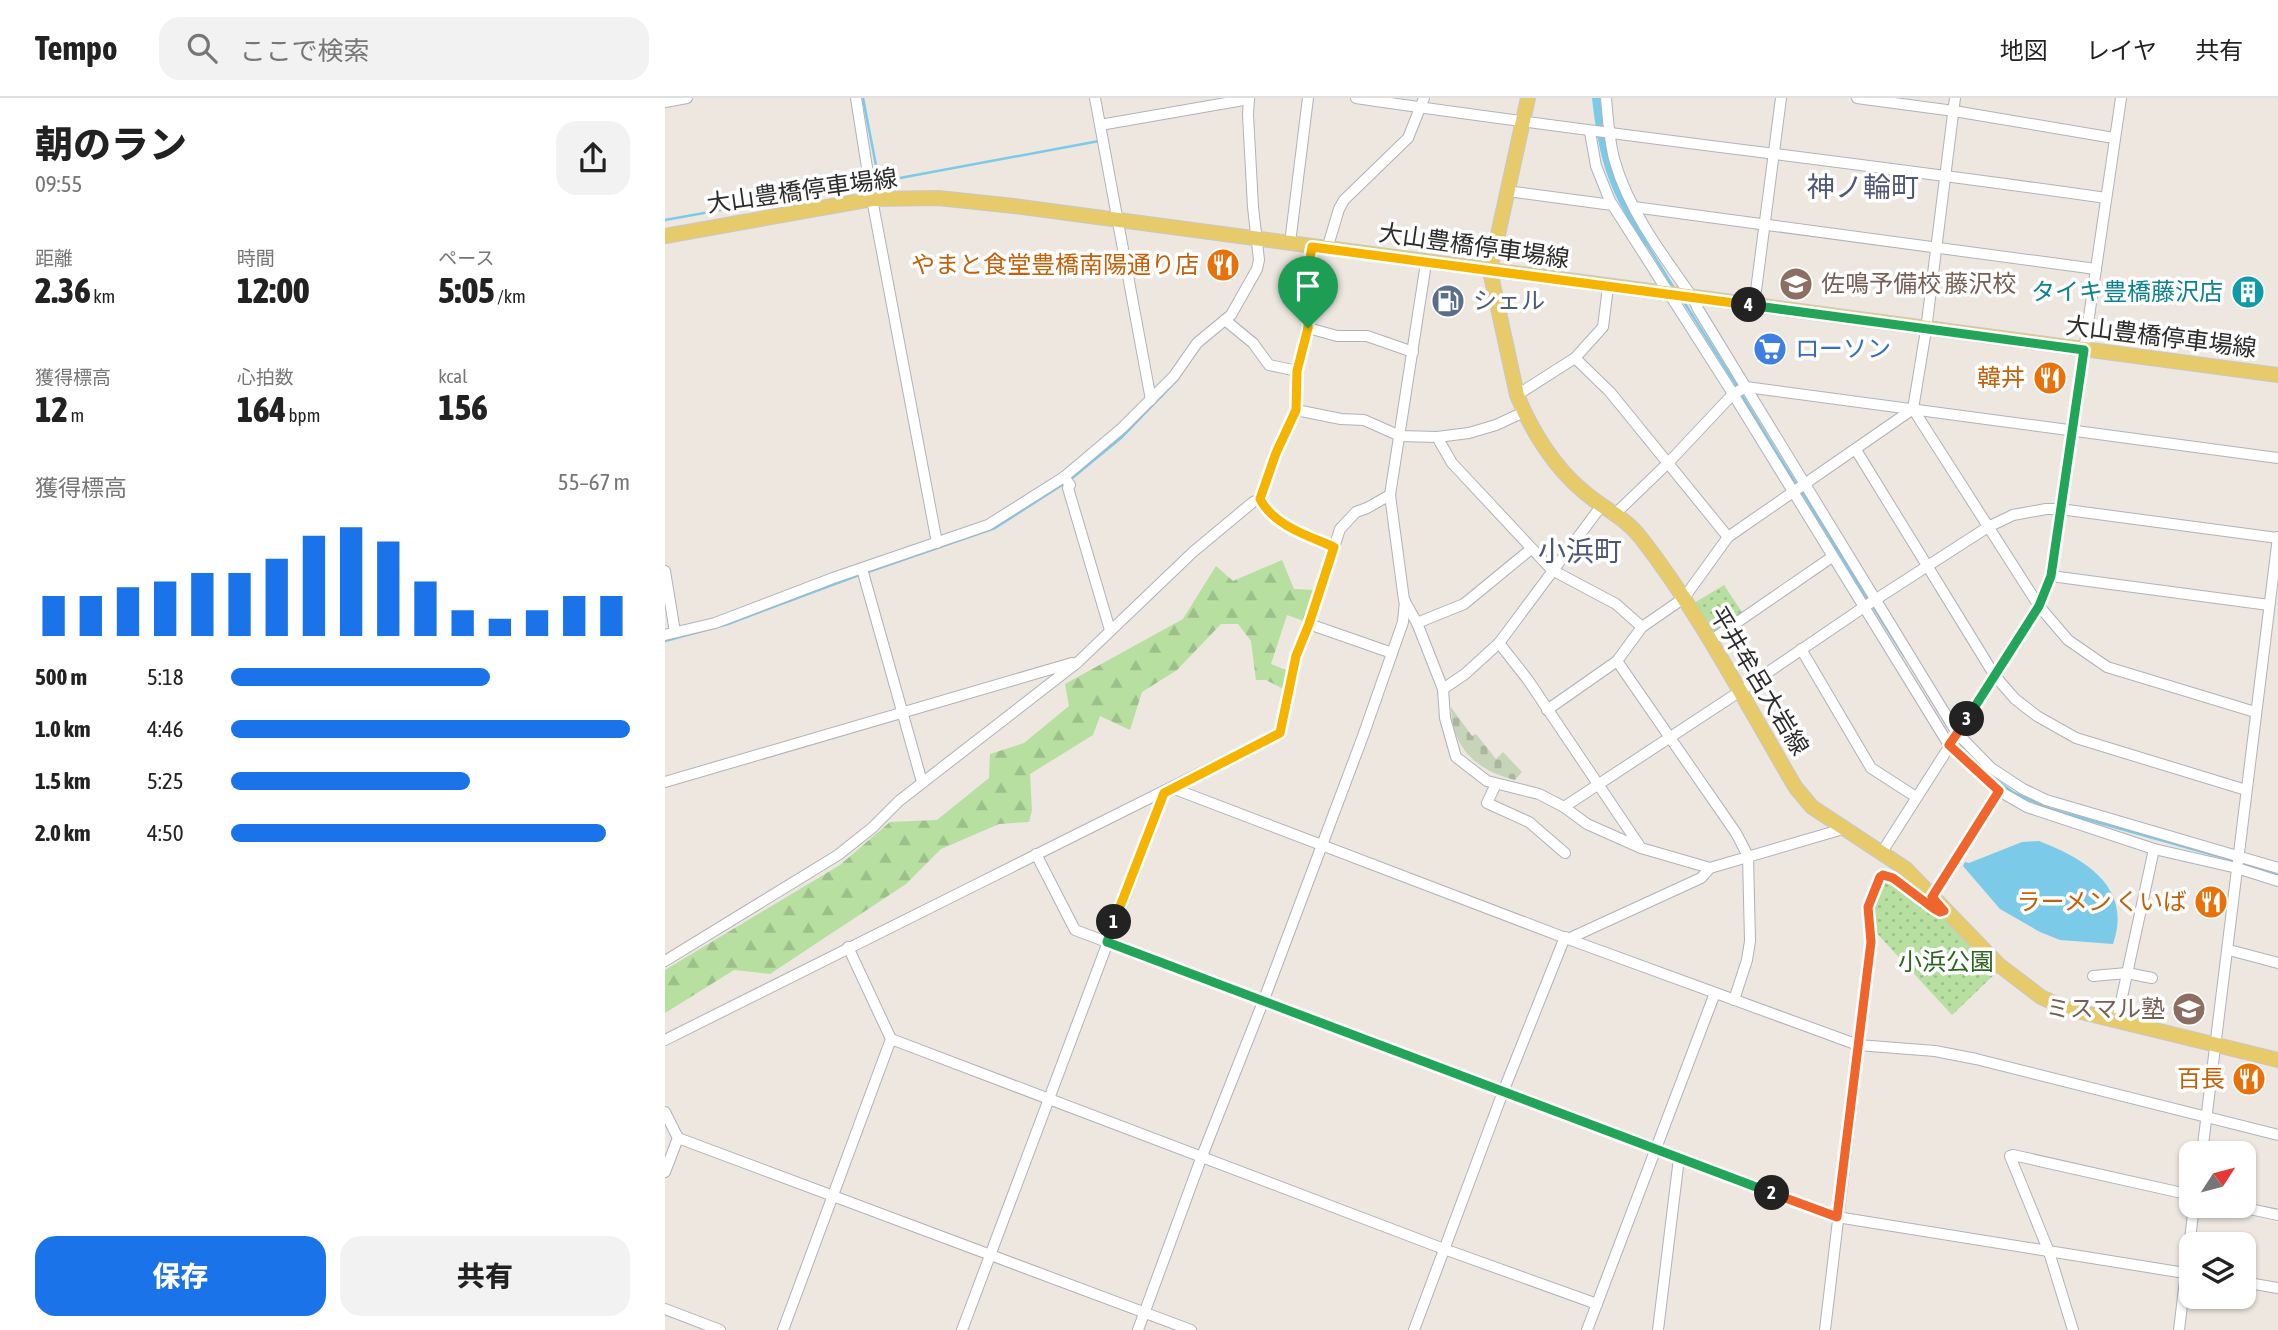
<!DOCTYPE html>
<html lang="ja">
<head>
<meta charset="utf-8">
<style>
	body { margin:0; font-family:"Asap Condensed","Noto Sans JP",sans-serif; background:#f2f2f2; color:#222; height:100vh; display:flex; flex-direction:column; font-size:26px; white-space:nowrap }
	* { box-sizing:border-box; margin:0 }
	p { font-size:23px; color:#767676 }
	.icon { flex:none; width:38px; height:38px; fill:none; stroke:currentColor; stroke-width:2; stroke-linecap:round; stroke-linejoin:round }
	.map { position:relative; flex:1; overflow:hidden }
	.sheet { display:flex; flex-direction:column; background:#fff; width:665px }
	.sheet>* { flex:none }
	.needle { width:46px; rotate:54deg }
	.controls { position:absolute; left:1514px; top:1043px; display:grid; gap:14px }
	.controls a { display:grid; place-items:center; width:77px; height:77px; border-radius:14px; background:#fff; box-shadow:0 2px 5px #0004; font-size:35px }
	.pin { position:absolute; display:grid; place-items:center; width:60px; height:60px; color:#fff; margin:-72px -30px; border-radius:50% 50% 50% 0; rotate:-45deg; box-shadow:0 0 7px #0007 }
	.pin .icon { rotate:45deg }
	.km { position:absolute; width:35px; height:35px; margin:-18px; border-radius:50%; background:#222; color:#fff; font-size:19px; line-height:35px; text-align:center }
	.round { display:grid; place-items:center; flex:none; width:74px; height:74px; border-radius:21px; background:#f2f2f2 }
	.headline { display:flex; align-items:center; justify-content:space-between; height:119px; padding:0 35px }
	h1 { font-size:38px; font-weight:800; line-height:52px }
	.stats { display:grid; grid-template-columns:repeat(3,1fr); gap:10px; height:119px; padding:7px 35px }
	.stats div { display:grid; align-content:center }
	.stats b { font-size:35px; font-weight:800 }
	.stats small { font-size:19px; font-weight:400 }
	.stats p { font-size:19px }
	.chart { height:196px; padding:14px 35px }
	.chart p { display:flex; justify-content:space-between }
	.chart svg { width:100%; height:126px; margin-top:7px; stroke:#1a73e8; stroke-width:6 }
	.primary-button { display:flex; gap:14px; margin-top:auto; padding:14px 35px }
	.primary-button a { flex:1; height:80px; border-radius:21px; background:#1a73e8; color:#fff; font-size:28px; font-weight:800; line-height:80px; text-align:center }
	.primary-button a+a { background:#f2f2f2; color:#222 }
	ul { padding:0 35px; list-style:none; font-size:23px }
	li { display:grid; grid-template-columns:112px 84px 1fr; align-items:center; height:52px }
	li i { height:18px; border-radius:9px; background:#1a73e8 }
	header { display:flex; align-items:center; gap:42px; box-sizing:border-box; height:98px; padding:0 35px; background:#fff; border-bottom:2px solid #e0e0e0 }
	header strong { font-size:33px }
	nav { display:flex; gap:38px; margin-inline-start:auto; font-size:24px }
	.search { width:490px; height:63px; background:#f2f2f2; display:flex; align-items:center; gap:18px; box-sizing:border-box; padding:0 24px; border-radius:21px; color:#767676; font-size:26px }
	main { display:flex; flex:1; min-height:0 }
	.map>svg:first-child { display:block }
</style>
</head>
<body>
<header>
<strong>Tempo</strong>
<div class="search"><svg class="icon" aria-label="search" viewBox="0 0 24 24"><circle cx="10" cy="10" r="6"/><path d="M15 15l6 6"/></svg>ここで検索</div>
<nav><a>地図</a><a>レイヤ</a><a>共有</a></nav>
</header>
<main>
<section class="sheet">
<div class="headline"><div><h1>朝のラン</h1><p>09:55</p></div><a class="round"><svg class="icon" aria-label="share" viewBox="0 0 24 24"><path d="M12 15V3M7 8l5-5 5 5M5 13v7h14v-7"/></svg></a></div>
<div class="stats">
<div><p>距離</p><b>2.36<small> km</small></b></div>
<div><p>時間</p><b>12:00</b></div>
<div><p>ペース</p><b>5:05<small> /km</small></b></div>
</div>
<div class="stats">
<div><p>獲得標高</p><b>12<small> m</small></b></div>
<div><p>心拍数</p><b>164<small> bpm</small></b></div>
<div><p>kcal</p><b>156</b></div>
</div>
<div class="chart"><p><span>獲得標高</span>55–67 m</p>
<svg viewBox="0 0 160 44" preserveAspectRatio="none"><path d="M5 44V30M15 44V30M25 44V27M35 44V25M45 44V22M55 44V22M65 44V17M75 44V9M85 44V6M95 44V11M105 44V25M115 44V35M125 44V38M135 44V35M145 44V30M155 44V30"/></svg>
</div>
<ul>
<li><b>500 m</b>5:18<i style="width:65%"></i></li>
<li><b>1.0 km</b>4:46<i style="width:100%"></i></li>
<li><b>1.5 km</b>5:25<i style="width:60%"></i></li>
<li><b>2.0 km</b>4:50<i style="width:94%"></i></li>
</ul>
<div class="primary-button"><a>保存</a><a>共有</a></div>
</section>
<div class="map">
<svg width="1613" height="1232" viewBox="0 0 1613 1232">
	<defs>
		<pattern id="forest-firs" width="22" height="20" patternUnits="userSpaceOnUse" patternTransform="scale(1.75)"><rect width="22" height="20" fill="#b6dfa0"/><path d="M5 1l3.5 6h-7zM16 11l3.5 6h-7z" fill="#9dc08a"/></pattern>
		<pattern id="cemetery-stones" width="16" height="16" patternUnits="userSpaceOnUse" patternTransform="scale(1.75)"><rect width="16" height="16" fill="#c6d5b8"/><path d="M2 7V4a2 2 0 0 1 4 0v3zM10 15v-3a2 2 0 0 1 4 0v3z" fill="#aab79e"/></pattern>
		<pattern id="park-dots" width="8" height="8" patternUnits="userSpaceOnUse" patternTransform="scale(1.75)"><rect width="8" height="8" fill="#b6dfa0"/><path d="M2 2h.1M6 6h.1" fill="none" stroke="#9dc08a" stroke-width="1.8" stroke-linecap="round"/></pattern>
	</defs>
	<rect width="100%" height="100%" fill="#ede7e0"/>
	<path fill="url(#forest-firs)" d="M617,462L629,491L651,492L639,523L622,517L606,566L623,573L620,592L601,582H591L586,543L573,526H556L512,572L477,594L465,632L435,618L428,637L365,676L367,712L364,724L334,726L276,751L241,786L105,876L69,872L0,915V872L175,767L225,724L272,722L324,680L325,656L359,645L404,608L400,586L518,521L551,468L568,483Z"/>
	<path fill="url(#cemetery-stones)" d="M786,609L807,638L811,636L831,661L838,654L857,674L850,682C812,673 787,650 786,609Z"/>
	<g fill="url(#park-dots)">
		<path d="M1059,487L1077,514L1050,534L1047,533L1029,505Z"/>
		<path d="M1219,780L1275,816L1334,872L1287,917L1207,830L1206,809Z"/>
	</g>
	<g fill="#7bcae7">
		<path d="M927,0H935C938,25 940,52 949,76C958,100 973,122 986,144L980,148C944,94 934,64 927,0Z"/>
		<path d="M1374,743C1420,761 1468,789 1448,846L1395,842L1375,834L1335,811L1298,768L1300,764L1304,765L1357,744Z"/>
	</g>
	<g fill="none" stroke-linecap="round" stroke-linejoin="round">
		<g stroke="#7bcae7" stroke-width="2.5">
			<path d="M198,0L214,83"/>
			<path d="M208,85L434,43"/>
			<path d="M0,122L201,86"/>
			<path d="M981,145L1009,190"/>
			<path d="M1019,204L1073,290"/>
			<path d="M1076,296L1131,386"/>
			<path d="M406,381L457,339L513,281"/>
			<path d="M1135,391L1203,502"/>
			<path d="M200,475L330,430L400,385"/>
			<path d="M1207,507L1239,558"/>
			<path d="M0,543L63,526L194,477"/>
			<path d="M1293,643L1311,665"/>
			<path d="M1324,677L1349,695L1385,711L1570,763"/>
			<path d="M1576,765L1613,777"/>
		</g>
		<defs>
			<g id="minor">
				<path d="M191,0L207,101L272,445"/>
				<path d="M430,0L486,302"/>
				<path d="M691,0C941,37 1191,64 1441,100"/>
				<path d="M941,0C943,21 944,44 950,64C964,113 999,159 1028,200L1033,211L1292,635L1326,670L1358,691L1381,702L1613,770"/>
				<path d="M1192,0L1289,13L1449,40"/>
				<path d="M1290,0L1261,232L1248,311L1374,508L1403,542L1442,569L1590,614"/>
				<path d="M0,4L22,0"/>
				<path d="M435,27L584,1"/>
				<path d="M925,34L931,68L945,103L1065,291L1284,647L1334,693L1362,709L1489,751L1572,770L1613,783"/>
				<path d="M842,93L947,107"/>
				<path d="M969,109L1431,171"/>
				<path d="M625,145L643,0"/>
				<path d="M662,151L674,111L679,102L743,40L759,0"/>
				<path d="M761,165L725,397L739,502L752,525L778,591L780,620L791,659L822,683L874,696L899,709L1074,594L1199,509L1323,429L1348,417L1381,411H1395L1613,440"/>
				<path d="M1089,208L1116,0"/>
				<path d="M560,222L588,245L604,267L632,273"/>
				<path d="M643,230L672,238H702L748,254"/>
				<path d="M910,260L945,294L1063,439"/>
				<path d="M852,297L910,260L938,229L943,189"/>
				<path d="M631,312L676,321L699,322L735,338L772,339L804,335L831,327L859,314"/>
				<path d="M772,339L787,365L887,472L951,506L977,529"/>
				<path d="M1191,352L1330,578L1350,601L1372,618L1411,640L1581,692"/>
				<path d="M399,379L405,387L403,390L445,532"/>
				<path d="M595,401C609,427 644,438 669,449"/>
				<path d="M951,415L1004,364L1068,296L1081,289L1613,360"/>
				<path d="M197,471L257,684"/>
				<path d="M0,473L10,534"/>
				<path d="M1386,478L1604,507"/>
				<path d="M752,525L799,506L866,451"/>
				<path d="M644,526L727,555"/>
				<path d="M0,537L50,525L168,480L323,427L399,379L457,330L509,278L532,245L566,217L592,171L594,162L588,109L583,17L584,0"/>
				<path d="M1045,543L1167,459"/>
				<path d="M834,545L863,582L976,750L1045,770"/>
				<path d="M1136,551L1206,670L1251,699"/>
				<path d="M952,563L1071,735L1083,758L1085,843L1082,862L1069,902"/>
				<path d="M778,591L800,576L834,545L937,407"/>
				<path d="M882,612L952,563L977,529L1019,500L1063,439L1248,311"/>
				<path d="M0,684L407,565"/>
				<path d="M831,686L822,705L864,724L900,755"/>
				<path d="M507,690L903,841L1193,947L1270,953L1311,961L1613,1037"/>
				<path d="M899,709L922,726L976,750"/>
				<path d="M1217,754L1374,508L1386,478L1456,0"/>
				<path d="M371,756L410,832L1172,1119L1526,1176"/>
				<path d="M1267,799L1334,693"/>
				<path d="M903,841L1036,780L1045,770L1178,731"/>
				<path d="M1564,852L1613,865"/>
				<path d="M0,863L173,757L207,730L234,703L413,564L528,454L588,404L595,401L611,355L631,312L632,273L644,221L642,177L647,149"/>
				<path d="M1428,878L1462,875L1487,880"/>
				<path d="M1452,922L1489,751"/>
				<path d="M226,941L779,1151L932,1206"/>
				<path d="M0,942C204,838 411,739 615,635L631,558L644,526L675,431L691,414L702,410L725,397"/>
				<path d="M0,1014L13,1040L526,1232"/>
				<path d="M1537,1055L1613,439"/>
				<path d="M0,1074L13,1040"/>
				<path d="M1571,1108L1613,1117"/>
				<path d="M1578,1184L1613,1190"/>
				<path d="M0,1211L55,1232"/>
				<path d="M118,1232L226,941L183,849"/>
				<path d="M297,1232L499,695"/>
				<path d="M473,1232L537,1058L598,904L698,638L738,524L740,503"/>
				<path d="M749,1232L838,994L900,839"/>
				<path d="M922,1232L1050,895"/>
				<path d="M993,1232L1014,1060"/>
				<path d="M1160,1232L1206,844L1204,809L1215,779L1218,777L1228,781L1268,810L1275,814L1279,813"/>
				<path d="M1408,1232L1384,1154L1345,1058L1348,1057L1526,1097"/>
				<path d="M1514,1232L1529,1108"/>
			</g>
			<g id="major">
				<path d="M863,0L825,173L852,297C866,332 889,369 918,393C937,410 960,419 976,440C1036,517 1081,606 1131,690L1147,709L1241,771L1334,867L1376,899L1400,910L1613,962"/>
				<path d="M0,138L207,101L273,100L349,108L1613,277"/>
			</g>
		</defs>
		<use href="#minor" stroke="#b0b2bb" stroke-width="12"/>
		<use href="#major" stroke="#c8c8c8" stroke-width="16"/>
		<use href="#minor" stroke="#fff" stroke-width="10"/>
		<use href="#major" stroke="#e7ca6a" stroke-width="14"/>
	</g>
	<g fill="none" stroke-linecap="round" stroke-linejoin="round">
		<defs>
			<path id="split-1" d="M449,824L499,695L615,635L631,558L644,526L669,449C644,438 609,428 595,401L611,355L631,312L632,273L643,230"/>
			<path id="split-2" d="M449,824L442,844L1107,1095"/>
			<path id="split-3" d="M1107,1095L1172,1119L1206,844L1203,809L1215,779L1218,777L1228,780L1268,810L1275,814L1279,813L1267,799L1334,693L1284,647L1302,621"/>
			<path id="split-4" d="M1084,207L1419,252L1386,478L1374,508L1302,621"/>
			<path id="split-5" d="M643,230L642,177L647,149L1084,207"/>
		</defs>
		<use href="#split-1" stroke="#fff" stroke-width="14"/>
		<use href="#split-2" stroke="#fff" stroke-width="14"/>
		<use href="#split-3" stroke="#fff" stroke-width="14"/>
		<use href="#split-4" stroke="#fff" stroke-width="14"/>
		<use href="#split-5" stroke="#fff" stroke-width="14"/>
		<use href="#split-1" stroke="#f5b400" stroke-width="9"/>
		<use href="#split-2" stroke="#22a559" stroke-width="9"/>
		<use href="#split-3" stroke="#f0652b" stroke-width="9"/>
		<use href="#split-4" stroke="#22a559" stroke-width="9"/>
		<use href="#split-5" stroke="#f5b400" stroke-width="9"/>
	</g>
	<defs>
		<symbol id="restaurant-disc" viewBox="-11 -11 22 22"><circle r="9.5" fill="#e8710a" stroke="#fff"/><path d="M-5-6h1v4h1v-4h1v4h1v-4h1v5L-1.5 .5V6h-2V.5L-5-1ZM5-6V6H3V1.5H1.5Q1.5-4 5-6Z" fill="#fff"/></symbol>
		<symbol id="school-disc" viewBox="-11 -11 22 22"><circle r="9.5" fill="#8d6e63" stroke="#fff"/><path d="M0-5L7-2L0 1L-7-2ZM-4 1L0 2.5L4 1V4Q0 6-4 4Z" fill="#fff"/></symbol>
		<symbol id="building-disc" viewBox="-11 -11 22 22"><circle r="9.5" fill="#0f9aa8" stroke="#fff"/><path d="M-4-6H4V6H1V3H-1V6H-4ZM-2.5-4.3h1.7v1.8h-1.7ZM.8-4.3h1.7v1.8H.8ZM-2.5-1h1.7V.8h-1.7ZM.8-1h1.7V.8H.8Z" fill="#fff"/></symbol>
		<symbol id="fuel-disc" viewBox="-11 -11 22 22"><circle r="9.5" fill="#5c6f8a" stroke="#fff"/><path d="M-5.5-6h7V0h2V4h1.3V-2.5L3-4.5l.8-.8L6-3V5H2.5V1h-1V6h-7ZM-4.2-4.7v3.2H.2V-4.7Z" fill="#fff"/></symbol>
		<symbol id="supermarket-disc" viewBox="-11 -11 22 22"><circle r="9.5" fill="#3f7fe0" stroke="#fff"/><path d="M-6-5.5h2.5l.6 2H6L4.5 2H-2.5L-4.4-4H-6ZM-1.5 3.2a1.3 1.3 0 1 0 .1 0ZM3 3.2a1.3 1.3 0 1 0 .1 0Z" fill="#fff"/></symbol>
	</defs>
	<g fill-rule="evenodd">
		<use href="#restaurant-disc" x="539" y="148" width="38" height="38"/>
		<use href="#school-disc" x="1112" y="167" width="38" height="38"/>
		<use href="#building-disc" x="1564" y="175" width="38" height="38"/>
		<use href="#fuel-disc" x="764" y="184" width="38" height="38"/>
		<use href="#supermarket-disc" x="1086" y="232" width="38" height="38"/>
		<use href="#restaurant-disc" x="1366" y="261" width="38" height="38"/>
		<use href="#restaurant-disc" x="1527" y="785" width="38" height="38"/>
		<use href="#school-disc" x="1505" y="892" width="38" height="38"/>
		<use href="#restaurant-disc" x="1565" y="962" width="38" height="38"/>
	</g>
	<g text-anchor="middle" stroke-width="7" stroke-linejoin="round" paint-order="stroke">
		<g font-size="24" fill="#2c2c2c" stroke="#fff">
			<text transform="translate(137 93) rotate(-8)" y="8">大山豊橋停車場線</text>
			<text transform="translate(809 148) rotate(8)" y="8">大山豊橋停車場線</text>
			<text transform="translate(1496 239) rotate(7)" y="8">大山豊橋停車場線</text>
			<text transform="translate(1094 583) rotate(59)" y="8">平井牟呂大岩線</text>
		</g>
		<g font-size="24" fill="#c56008" stroke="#fff" text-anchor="end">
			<text x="534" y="175">やまと食堂豊橋南陽通り店</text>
			<text x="1360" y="288">韓丼</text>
			<text x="1522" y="812">ラーメン くいば</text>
			<text x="1560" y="989">百長</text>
		</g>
		<g font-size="24" fill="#785e54" stroke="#fff" text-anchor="start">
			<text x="1156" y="194">佐鳴予備校 藤沢校</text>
			<text x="1500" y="919" text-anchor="end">ミスマル塾</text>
		</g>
		<g font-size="24" fill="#0d838f" stroke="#fff" text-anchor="end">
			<text x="1558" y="202">タイキ豊橋藤沢店</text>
		</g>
		<g font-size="24" fill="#4e5e75" stroke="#fff" text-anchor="start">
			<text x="808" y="211">シェル</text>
		</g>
		<g font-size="24" fill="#366cbe" stroke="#fff" text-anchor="start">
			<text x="1130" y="259">ローソン</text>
		</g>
		<g font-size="24" fill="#2e6520" stroke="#fff">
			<text x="1281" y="872">小浜公園</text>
		</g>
		<g font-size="28" fill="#4f577a" stroke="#fff">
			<text x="1198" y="99">神ノ輪町</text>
			<text x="915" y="463">小浜町</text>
		</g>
	</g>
</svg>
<div class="controls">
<a><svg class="needle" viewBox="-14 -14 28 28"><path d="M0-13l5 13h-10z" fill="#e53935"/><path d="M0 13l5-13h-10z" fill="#767676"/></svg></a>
<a><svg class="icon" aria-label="layers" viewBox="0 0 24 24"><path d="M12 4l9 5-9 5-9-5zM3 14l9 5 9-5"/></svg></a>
</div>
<div class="pin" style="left:643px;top:230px;background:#1e9e55"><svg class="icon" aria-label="arrive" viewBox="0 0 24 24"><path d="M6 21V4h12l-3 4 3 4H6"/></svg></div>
<b class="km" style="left:449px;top:824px">1</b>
<b class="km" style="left:1107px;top:1095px">2</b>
<b class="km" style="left:1302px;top:621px">3</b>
<b class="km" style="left:1084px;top:207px">4</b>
</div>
</main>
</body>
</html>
